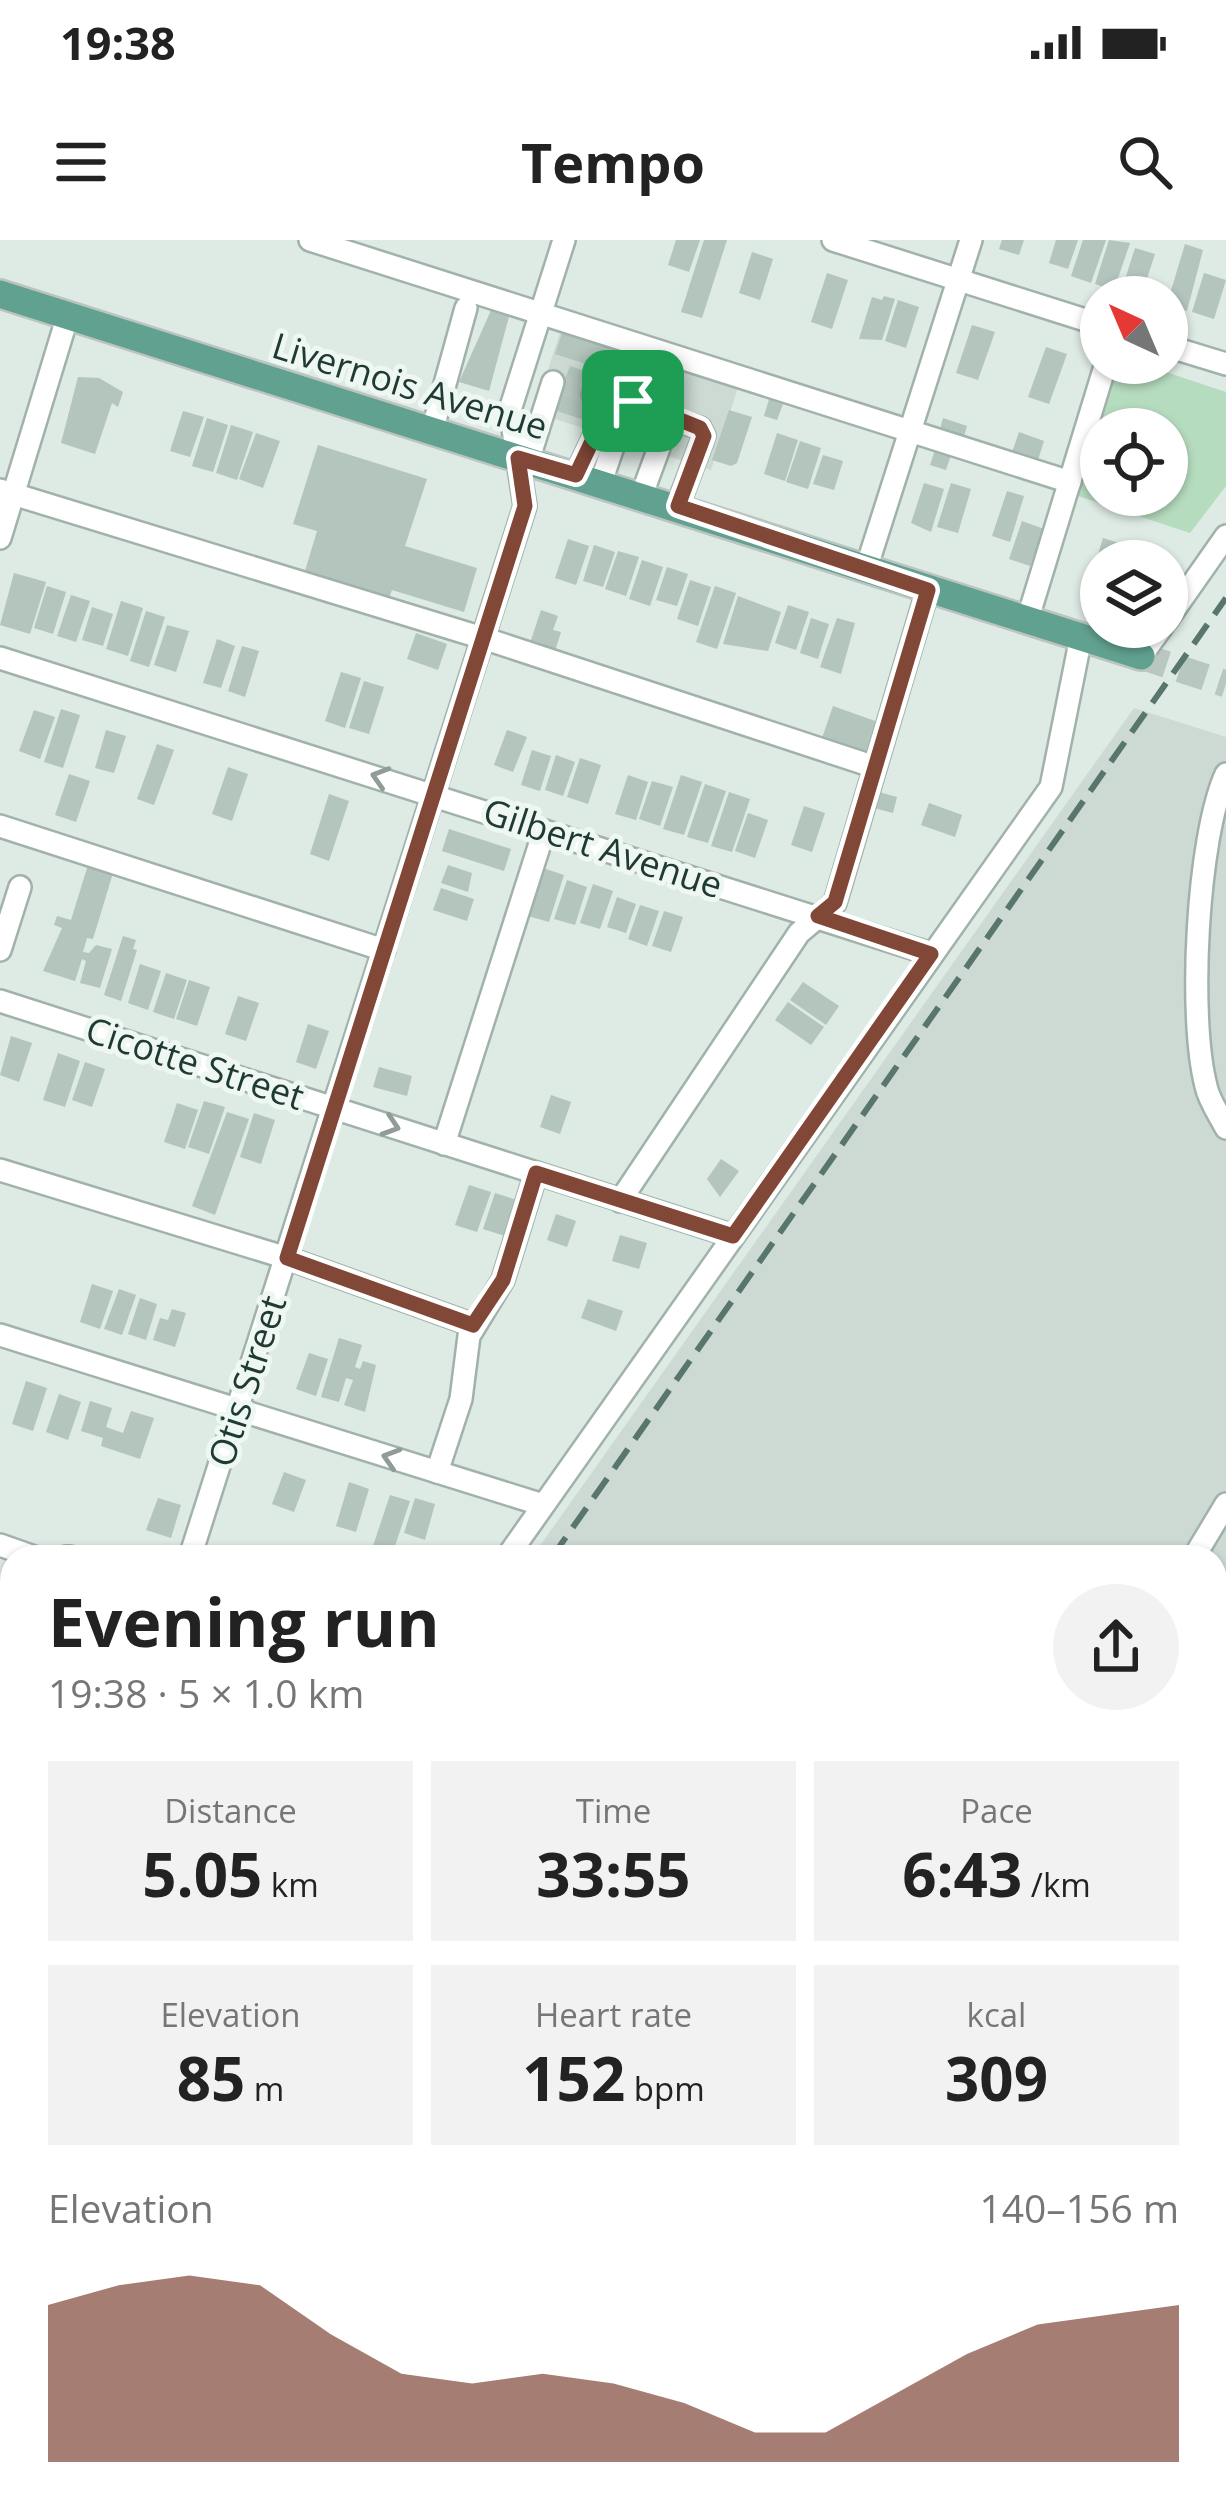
<!DOCTYPE html>
<html lang="en">
<head>
<meta charset="utf-8">
<style>
	body { margin:0; font-family:"Open Sans",sans-serif; background:#f2f2f2; color:#222; height:100vh; display:flex; flex-direction:column; font-size:45px; white-space:nowrap }
	* { box-sizing:border-box; margin:0 }
	p { font-size:39px; color:#767676 }
	.icon { flex:none; width:66px; height:66px; fill:none; stroke:currentColor; stroke-width:2; stroke-linecap:round; stroke-linejoin:round }
	.map { position:relative; flex:1; overflow:hidden }
	.side { position:absolute; left:0px; top:1305px; width:1227px; height:975px; display:flex; flex-direction:column; background:#fff; border-radius:36px 36px 0 0; box-shadow:0 3px 9px #0004 }
	.side>* { flex:none }
	.needle { width:78px; rotate:316deg }
	.tools { position:absolute; left:1080px; top:36px; display:grid; gap:24px }
	.tools a { display:grid; place-items:center; width:108px; height:108px; border-radius:50%; background:#fff; box-shadow:0 3px 9px #0004; font-size:60px }
	.pin { position:absolute; display:grid; place-items:center; width:102px; height:102px; color:#fff; margin:-51px; border-radius:24px; box-shadow:0 6px 18px #0006 }
	.round { display:grid; place-items:center; flex:none; width:126px; height:126px; border-radius:63px; background:#f2f2f2 }
	.headline { display:flex; align-items:center; justify-content:space-between; height:204px; padding:0 48px }
	h1 { font-size:66px; font-weight:700; line-height:90px }
	.figures { display:grid; grid-template-columns:repeat(3,1fr); gap:18px; height:204px; padding:12px 48px }
	.figures div { display:grid; align-content:center; border-radius:0px; background:#f2f2f2; text-align:center }
	.figures b { font-size:60px; font-weight:700 }
	.figures small { font-size:33px; font-weight:400 }
	.figures p { font-size:33px }
	.chart { height:336px; padding:24px 48px }
	.chart p { display:flex; justify-content:space-between }
	.chart svg { width:100%; height:216px; margin-top:12px; fill:#814737; opacity:.7 }
	.status { display:flex; justify-content:space-between; align-items:center; height:84px; padding:0 60px; background:#fff; direction:ltr }
	.status svg { height:33px; fill:currentColor }
	header { display:flex; justify-content:space-between; align-items:center; height:156px; padding:0 48px; background:#fff; font-size:54px; font-weight:700 }
	.map>svg:first-child { display:block }
</style>
</head>
<body>
<div class="status"><b>19:38</b><svg viewBox="0 0 49 12"><path d="M0 12V9h3v3zM5 12V6h3v6zM10 12V3h3v9zM15 12V0h3v12zM26 1h20v11H26zM47 4h2v5h-2z"/></svg></div>
<header><svg class="icon" aria-label="menu" viewBox="0 0 24 24"><path d="M4 6h16M4 12h16M4 18h16"/></svg>Tempo<svg class="icon" aria-label="search" viewBox="0 0 24 24"><circle cx="10" cy="10" r="6"/><path d="M15 15l6 6"/></svg></header>
<div class="map">
<svg width="1226" height="2279" viewBox="0 0 1226 2279">
	<rect width="100%" height="100%" fill="#deeae4"/>
	<g fill="#ccdad3">
		<path d="M561,90L738,148L711,230L534,172Z"/>
		<path d="M1134,468L1226,497V2279H0V1979L12,1966V2268H1215V1317H532Z"/>
	</g>
	<path fill="#b6dcbf" fill-rule="evenodd" d="M1117,123H1139L1226,152V246L1190,293L1075,255ZM1101,189H1167V255H1101Z"/>
	<g fill="#b3c5bd">
		<path d="M676,0H700L689,32L668,25Z"/>
		<path d="M704,0H727L702,78L681,72Z"/>
		<path d="M1002,0H1024L1019,15L999,9Z"/>
		<path d="M1056,0H1078L1068,29L1049,23Z"/>
		<path d="M1083,0H1106L1091,43L1071,36Z"/>
		<path d="M1109,0L1130,3L1114,50L1095,44Z"/>
		<path d="M1185,4L1203,10L1187,71L1167,64Z"/>
		<path d="M1135,8L1155,14L1141,57L1121,52Z"/>
		<path d="M752,12L773,19L760,60L739,53Z"/>
		<path d="M827,33L848,40L832,89L811,82Z"/>
		<path d="M1204,33L1226,40L1214,79L1192,72Z"/>
		<path d="M884,56L895,59L882,100L859,99L872,57L882,60Z"/>
		<path d="M898,60L919,67L906,108L885,101Z"/>
		<path d="M492,68L510,73L489,151L459,142Z"/>
		<path d="M972,85L995,92L978,140L956,133Z"/>
		<path d="M562,93L676,130L669,151L555,114Z"/>
		<path d="M1046,107L1067,114L1049,164L1028,157Z"/>
		<path d="M570,126L599,136L584,180L554,170Z"/>
		<path d="M78,137L99,138L123,152L118,167L112,163L95,214L61,203Z"/>
		<path d="M769,159L783,164L777,180L764,176Z"/>
		<path d="M729,170L752,177L737,223L731,226L712,220Z"/>
		<path d="M183,171L204,177L190,217L170,211Z"/>
		<path d="M207,178L228,185L213,232L192,226Z"/>
		<path d="M943,178L967,186L963,200L939,193Z"/>
		<path d="M231,185L253,192L237,240L216,233Z"/>
		<path d="M1019,192L1044,201L1038,220L1011,215Z"/>
		<path d="M256,193L280,201L263,248L239,239Z"/>
		<path d="M777,193L798,200L785,241L764,234Z"/>
		<path d="M800,201L821,208L808,249L786,242Z"/>
		<path d="M318,205L427,239L405,306L477,328L464,372L392,350L389,358L305,331L317,291L293,284Z"/>
		<path d="M935,210L951,215L946,230L930,225Z"/>
		<path d="M823,215L843,221L834,250L813,244Z"/>
		<path d="M924,243L944,249L931,292L911,283Z"/>
		<path d="M951,243L971,249L958,293L937,287Z"/>
		<path d="M1007,251L1024,256L1010,302L992,296Z"/>
		<path d="M1022,281L1044,289L1030,326L1009,319Z"/>
		<path d="M1103,298L1152,313L1150,321H1101V333L1093,331Z"/>
		<path d="M568,299L589,306L576,345L555,338Z"/>
		<path d="M594,305L615,312L603,347L583,341Z"/>
		<path d="M618,311L639,317L626,356L605,349Z"/>
		<path d="M642,320L663,327L650,366L629,359Z"/>
		<path d="M667,327L688,334L677,366L656,360Z"/>
		<path d="M14,333L46,342L30,394L0,385Z"/>
		<path d="M690,340L711,347L698,386L677,379Z"/>
		<path d="M47,346L66,352L53,394L34,388Z"/>
		<path d="M715,346L736,353L717,409L696,402Z"/>
		<path d="M71,355L90,361L76,402L57,396Z"/>
		<path d="M738,356L781,372L768,411L723,404Z"/>
		<path d="M121,361L143,368L128,416L106,409Z"/>
		<path d="M788,365L809,372L796,410L775,403Z"/>
		<path d="M92,367L113,374L103,406L82,400Z"/>
		<path d="M541,370L558,376L553,390L561,392L555,411L530,403Z"/>
		<path d="M146,371L165,377L149,427L130,421Z"/>
		<path d="M811,378L829,384L818,419L800,413Z"/>
		<path d="M837,378L855,383L841,434L820,427Z"/>
		<path d="M167,385L189,391L176,432L154,425Z"/>
		<path d="M416,393L447,404L438,430L407,419Z"/>
		<path d="M217,399L235,406L221,448L203,443Z"/>
		<path d="M242,406L259,411L245,457L228,451Z"/>
		<path d="M341,432L361,438L345,488L325,481Z"/>
		<path d="M364,441L384,447L369,494L349,488Z"/>
		<path d="M833,466L878,482L866,514L822,498Z"/>
		<path d="M61,469L80,475L63,528L44,522Z"/>
		<path d="M34,470L55,477L40,519L19,511Z"/>
		<path d="M106,490L126,496L114,533L95,528Z"/>
		<path d="M507,490L527,497L513,532L494,525Z"/>
		<path d="M157,504L174,510L154,565L137,559Z"/>
		<path d="M532,510L551,516L540,551L521,545Z"/>
		<path d="M556,515L575,522L563,556L545,550Z"/>
		<path d="M580,518L601,525L588,564L567,557Z"/>
		<path d="M228,527L248,534L232,581L212,574Z"/>
		<path d="M69,534L90,541L76,582L55,575Z"/>
		<path d="M628,535L648,542L636,580L615,574Z"/>
		<path d="M681,535L702,542L684,595L663,589Z"/>
		<path d="M652,541L673,547L660,586L639,579Z"/>
		<path d="M705,544L726,551L708,603L687,597Z"/>
		<path d="M729,552L750,559L732,612L711,606Z"/>
		<path d="M879,552L897,557L893,573L874,568Z"/>
		<path d="M329,554L349,561L329,621L310,614Z"/>
		<path d="M929,563L962,575L955,597L921,585Z"/>
		<path d="M804,566L825,573L812,612L791,605Z"/>
		<path d="M748,573L768,580L755,618L735,611Z"/>
		<path d="M449,589L511,609L504,631L442,611Z"/>
		<path d="M88,625L113,633L93,699L87,698L83,712L89,713L96,705L112,709L100,748L80,743L86,721L82,719L75,741L43,731L62,688L54,685L57,676L71,680Z"/>
		<path d="M448,625L472,633L468,652L441,643Z"/>
		<path d="M543,628L564,635L549,682L528,676Z"/>
		<path d="M567,640L587,647L575,685L554,679Z"/>
		<path d="M593,644L613,651L600,689L580,683Z"/>
		<path d="M441,648L474,659L467,681L433,670Z"/>
		<path d="M617,657L636,664L626,693L607,687Z"/>
		<path d="M640,665L659,671L647,706L628,699Z"/>
		<path d="M664,671L683,677L671,712L652,706Z"/>
		<path d="M123,696L136,700L133,709L137,710L121,761L104,755Z"/>
		<path d="M140,724L161,731L148,770L128,763Z"/>
		<path d="M166,733L187,740L174,779L153,772Z"/>
		<path d="M189,740L210,747L197,786L176,779Z"/>
		<path d="M803,742L839,766L826,785L790,760Z"/>
		<path d="M238,756L259,763L246,801L225,794Z"/>
		<path d="M788,762L824,787L811,805L775,780Z"/>
		<path d="M308,784L329,791L316,829L296,822Z"/>
		<path d="M11,796L32,803L19,842L0,835Z"/>
		<path d="M58,813L80,821L65,867L43,860Z"/>
		<path d="M85,822L105,829L92,867L72,860Z"/>
		<path d="M379,827L412,836L407,856L373,847Z"/>
		<path d="M551,855L571,862L560,894L540,887Z"/>
		<path d="M204,861L225,867L209,914L188,907Z"/>
		<path d="M177,863L198,870L185,909L164,902Z"/>
		<path d="M227,872L249,879L215,975L192,966Z"/>
		<path d="M254,873L275,880L261,924L240,917Z"/>
		<path d="M721,919L739,931L720,957L707,939Z"/>
		<path d="M469,945L491,952L477,992L455,985Z"/>
		<path d="M495,953L517,960L505,996L483,989Z"/>
		<path d="M556,974L576,981L567,1007L547,1000Z"/>
		<path d="M620,995L647,1003L639,1029L612,1021Z"/>
		<path d="M92,1044L113,1051L100,1089L80,1082Z"/>
		<path d="M119,1049L136,1055L122,1095L104,1089Z"/>
		<path d="M140,1058L157,1064L146,1100L128,1094Z"/>
		<path d="M588,1059L623,1071L616,1091L581,1078Z"/>
		<path d="M172,1069L186,1073L175,1107L153,1100L160,1078L168,1080Z"/>
		<path d="M339,1098L362,1105L355,1127L360,1129L363,1121L376,1125L365,1172L344,1165L353,1140L346,1138L339,1162L321,1157Z"/>
		<path d="M309,1113L328,1119L316,1156L296,1149Z"/>
		<path d="M26,1141L47,1148L33,1191L12,1184Z"/>
		<path d="M59,1154L81,1162L68,1200L46,1192Z"/>
		<path d="M90,1161L112,1168L106,1187L123,1193L131,1171L154,1178L140,1219L101,1206L103,1198L81,1191Z"/>
		<path d="M284,1232L306,1240L294,1272L272,1264Z"/>
		<path d="M349,1242L369,1249L356,1292L336,1286Z"/>
		<path d="M390,1255L410,1261L393,1312L373,1306Z"/>
		<path d="M158,1258L181,1265L171,1298L146,1290Z"/>
		<path d="M415,1258L435,1264L425,1300L404,1293Z"/>
		<path d="M0,1424L12,1428L3,1462L0,1461Z"/>
		<path d="M0,1586L12,1590V1921L0,1934Z"/>
	</g>
	<g fill="none" stroke-linecap="round" stroke-linejoin="round">
		<path stroke="#b8c7c0" stroke-width="21" stroke-dasharray="21 10" stroke-linecap="butt" d="M563,145L593,155"/>
		<path stroke="#b8c7c0" stroke-width="27" stroke-dasharray="27 14" stroke-linecap="butt" d="M1141,416L1226,444"/>
		<defs>
			<g id="minor">
				<path d="M310,0L1070,242"/>
				<path d="M833,0L1101,85"/>
				<path d="M1167,106L1226,124"/>
				<path d="M593,155L611,161L618,192L601,242"/>
				<path d="M670,178L700,188L704,196L678,265"/>
				<path d="M432,191L466,68"/>
				<path d="M528,221L553,142"/>
				<path d="M576,235L611,161H633L670,178L642,254"/>
				<path d="M0,250L486,399L875,527"/>
				<path d="M0,298L68,75"/>
				<path d="M866,329L971,0"/>
				<path d="M1167,380L1226,296"/>
				<path d="M1027,381L1106,123"/>
				<path d="M1141,416L1162,387"/>
				<path d="M0,418L931,714"/>
				<path d="M1226,534C1197,598 1188,777 1206,846C1209,861 1219,874 1226,888"/>
				<path d="M0,586L384,710"/>
				<path d="M0,710L20,647"/>
				<path d="M0,761L733,996"/>
				<path d="M444,904L544,591"/>
				<path d="M0,930L287,1018L473,1085"/>
				<path d="M620,961L799,693L835,663L928,349"/>
				<path d="M0,1095L543,1265"/>
				<path d="M437,1232L461,1159L469,1096L503,1040L536,933"/>
				<path d="M0,1305L34,1317"/>
				<path d="M66,1317H70"/>
				<path d="M190,1317L525,266L510,170L564,0"/>
				<path d="M507,1317L1051,547L1081,397"/>
				<path d="M1194,1317L1226,1264"/>
				<path d="M1215,1398L1226,1399"/>
				<path d="M0,1568L12,1572"/>
				<path d="M1215,1679L1226,1675"/>
				<path d="M1215,1773L1226,1772"/>
				<path d="M0,1974L12,1961"/>
				<path d="M1215,2162L1226,2160"/>
				<path d="M1004,2279L1019,2268"/>
			</g>
			<path id="major" d="M0,54L1141,416"/>
		</defs>
		<use href="#minor" stroke="#a1b2ab" stroke-width="26"/>
		<use href="#major" stroke="#bcc4c2" stroke-width="32"/>
		<use href="#minor" stroke="#fff" stroke-width="21"/>
		<use href="#major" stroke="#61a18f" stroke-width="27"/>
		<g stroke="#59766e" stroke-width="6" stroke-dasharray="24 12" stroke-linecap="butt">
			<path d="M552,1317L1226,358"/>
			<path d="M0,2060L12,2047"/>
		</g>
	</g>
	<defs><path id="oneway-chevron" d="M-2-3.5L2.5 0L-2 3.5" fill="none" stroke-width="1.6" stroke-linecap="round" stroke-linejoin="round" transform="scale(3)"/></defs>
	<g stroke="#8f9c98">
		<use href="#oneway-chevron" transform="translate(380 537) rotate(-163)"/>
		<use href="#oneway-chevron" transform="translate(391 886) rotate(18)"/>
		<use href="#oneway-chevron" transform="translate(391 1218) rotate(-163)"/>
	</g>
	<g fill="none" stroke-linecap="round" stroke-linejoin="round">
		<defs>
			<path id="route" d="M611,161H633L700,188L704,196L678,266L928,350L835,662L818,676L931,714L733,996L536,933L503,1040L473,1085L287,1018L525,266L518,218L576,235Z"/>
		</defs>
		<use href="#route" stroke="#fff" stroke-width="24"/>
		<use href="#route" stroke="#814737" stroke-width="15"/>
	</g>
	<g text-anchor="middle" stroke-width="10" stroke-linejoin="round" paint-order="stroke">
		<g font-size="36" fill="#1f3a32" stroke="#eef7f2">
			<text transform="translate(410 146) rotate(17)" y="13">Livernois Avenue</text>
			<text transform="translate(603 608) rotate(18)" y="13">Gilbert Avenue</text>
			<text transform="translate(195 823) rotate(18)" y="13">Cicotte Street</text>
			<text transform="translate(247 1141) rotate(-72)" y="13">Otis Street</text>
		</g>
	</g>
</svg>
<div class="tools">
<a><svg class="needle" viewBox="-14 -14 28 28"><path d="M0-13l5 13h-10z" fill="#e53935"/><path d="M0 13l5-13h-10z" fill="#767676"/></svg></a>
<a><svg class="icon" aria-label="locate" viewBox="0 0 24 24"><circle cx="12" cy="12" r="6"/><path d="M12 2v4M12 18v4M2 12h4M18 12h4"/></svg></a>
<a><svg class="icon" aria-label="layers" viewBox="0 0 24 24"><path d="M12 4l9 5-9 5-9-5zM3 14l9 5 9-5"/></svg></a>
</div>
<div class="pin" style="left:633px;top:161px;background:#1e9e55"><svg class="icon" aria-label="arrive" viewBox="0 0 24 24"><path d="M6 21V4h12l-3 4 3 4H6"/></svg></div>
<section class="side">
<div class="headline"><div><h1>Evening run</h1><p>19:38 · 5 × 1.0 km</p></div><a class="round"><svg class="icon" aria-label="share" viewBox="0 0 24 24"><path d="M12 15V3M7 8l5-5 5 5M5 13v7h14v-7"/></svg></a></div>
<div class="figures">
<div><p>Distance</p><b>5.05<small> km</small></b></div>
<div><p>Time</p><b>33:55</b></div>
<div><p>Pace</p><b>6:43<small> /km</small></b></div>
</div>
<div class="figures">
<div><p>Elevation</p><b>85<small> m</small></b></div>
<div><p>Heart rate</p><b>152<small> bpm</small></b></div>
<div><p>kcal</p><b>309</b></div>
</div>
<div class="chart"><p><span>Elevation</span>140–156 m</p>
<svg viewBox="0 0 160 44" preserveAspectRatio="none"><path d="M0 44V12L10 8L20 6L30 8L40 18L50 26L60 28L70 26L80 28L90 32L100 38L110 38L120 30L130 22L140 16L150 14L160 12V44z"/></svg>
</div>
</section>
</div>
</body>
</html>
